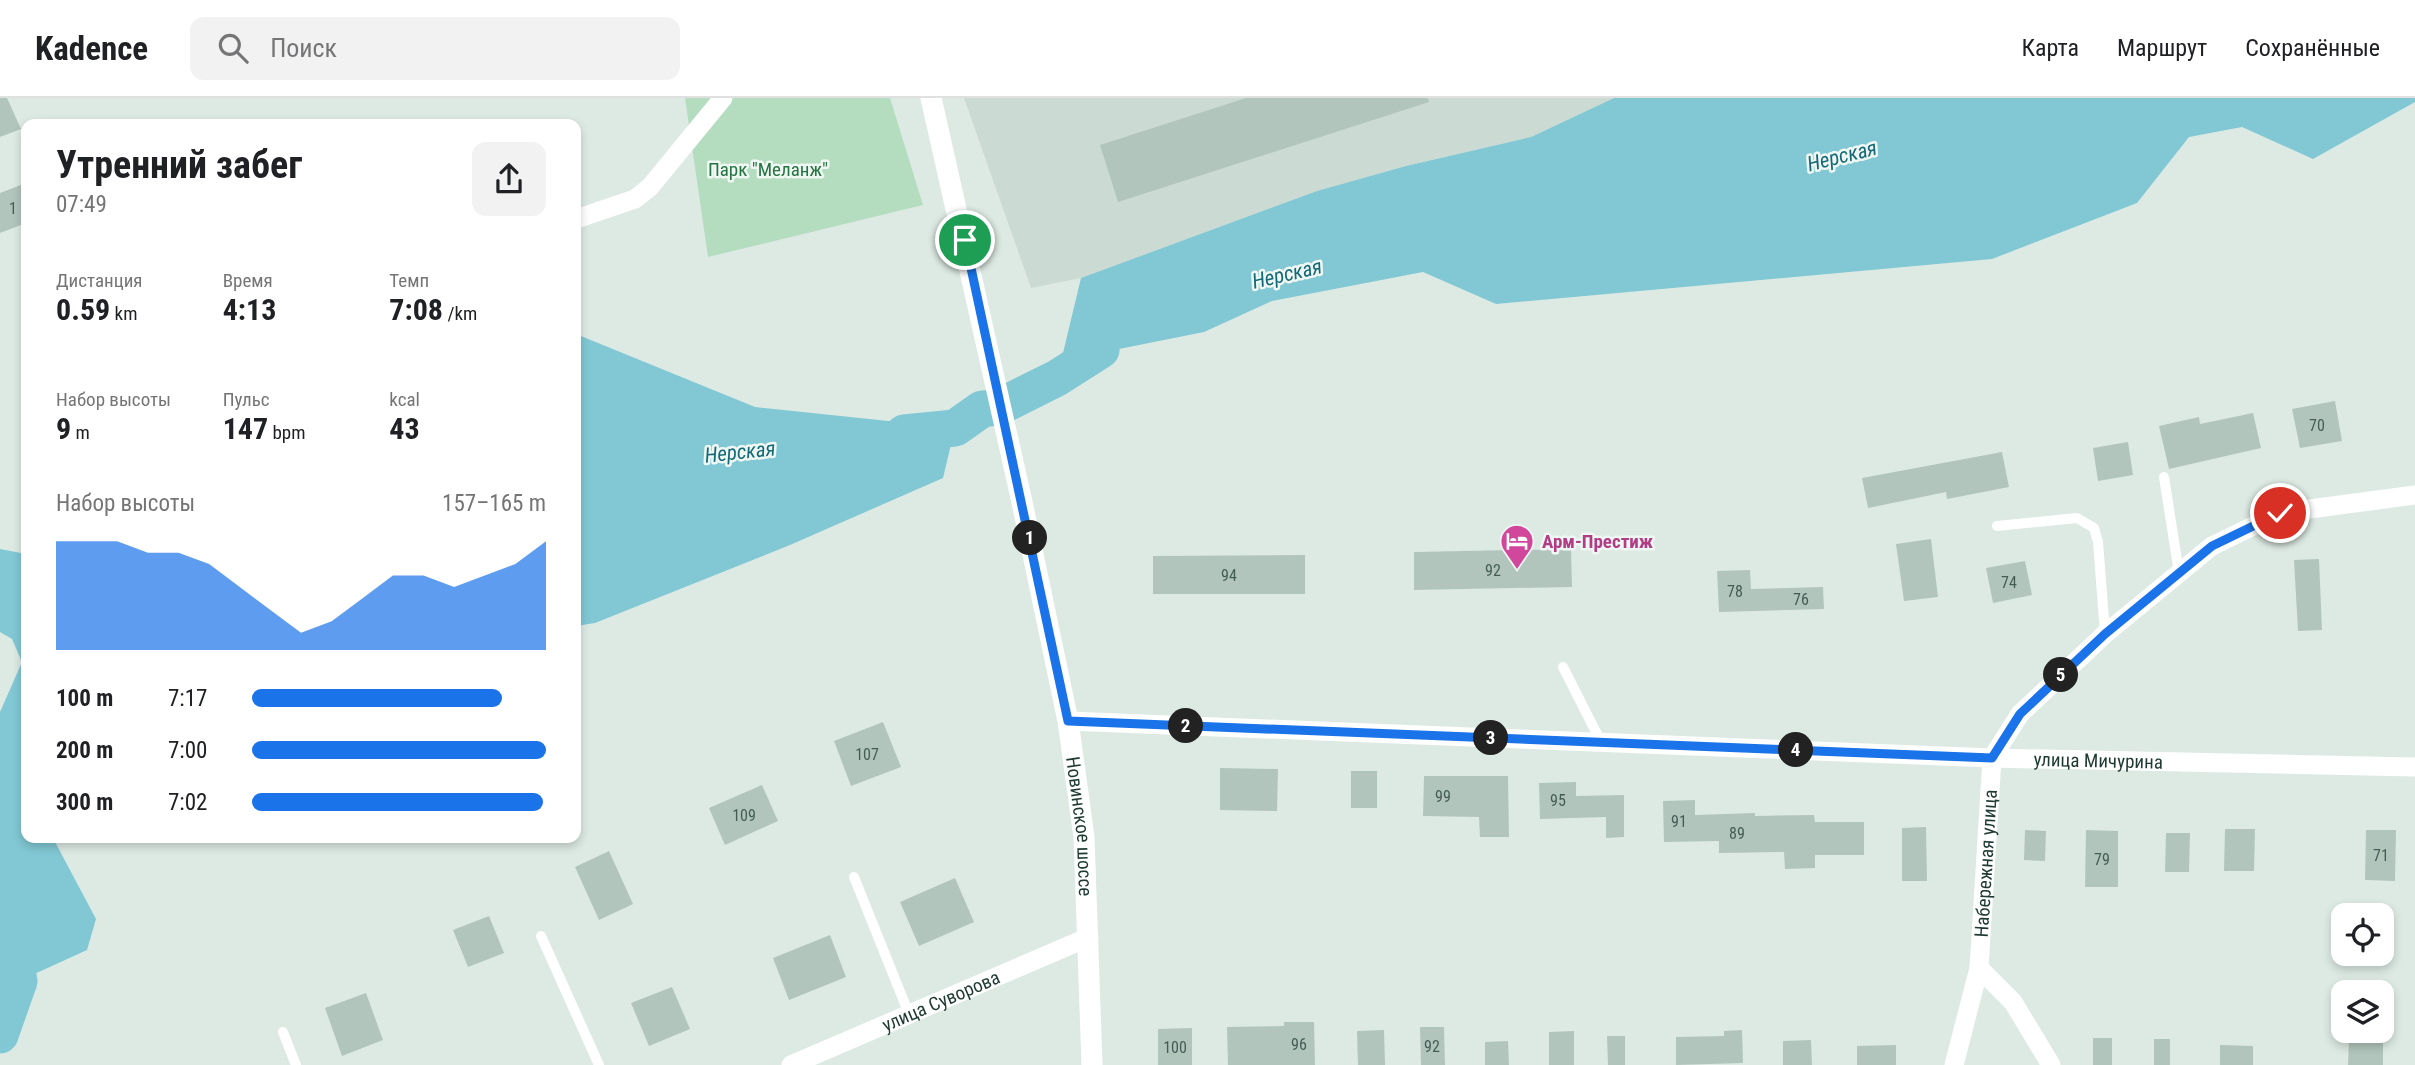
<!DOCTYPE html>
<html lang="ru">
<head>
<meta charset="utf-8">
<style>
	body { margin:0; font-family:"Roboto Condensed",sans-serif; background:#f2f2f2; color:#202124; height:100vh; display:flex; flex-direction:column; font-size:26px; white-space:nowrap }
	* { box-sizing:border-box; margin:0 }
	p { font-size:23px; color:#757577 }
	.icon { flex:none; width:38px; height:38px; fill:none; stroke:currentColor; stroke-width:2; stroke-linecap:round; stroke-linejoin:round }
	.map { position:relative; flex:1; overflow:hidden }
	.panel { position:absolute; left:21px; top:21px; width:560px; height:724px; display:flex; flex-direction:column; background:#fff; border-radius:14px; box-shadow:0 4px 10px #0003 }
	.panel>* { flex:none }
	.controls { position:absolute; left:2331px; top:805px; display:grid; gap:14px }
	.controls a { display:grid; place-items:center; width:63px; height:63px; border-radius:14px; background:#fff; box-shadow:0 4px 10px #0003; font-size:35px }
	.pin { position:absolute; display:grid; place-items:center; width:60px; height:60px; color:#fff; margin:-30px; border:4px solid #fff; border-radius:50%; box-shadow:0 2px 7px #0007 }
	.km { position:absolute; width:35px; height:35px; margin:-18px; border-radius:50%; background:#222; color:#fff; font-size:19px; line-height:35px; text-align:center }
	.round { display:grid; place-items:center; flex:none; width:74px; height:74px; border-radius:14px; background:#f2f2f2 }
	.head { display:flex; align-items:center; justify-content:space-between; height:119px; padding:0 35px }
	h1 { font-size:38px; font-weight:700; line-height:52px }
	.metrics { display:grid; grid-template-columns:repeat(3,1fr); gap:10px; height:119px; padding:7px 35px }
	.metrics div { display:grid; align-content:center }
	.metrics b { font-size:30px; font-weight:700 }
	.metrics small { font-size:19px; font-weight:400 }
	.metrics p { font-size:19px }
	.chart { height:196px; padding:14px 35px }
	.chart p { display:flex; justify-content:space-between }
	.chart svg { width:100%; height:126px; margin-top:7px; fill:#1a73e8; opacity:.7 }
	ul { padding:0 35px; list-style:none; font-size:23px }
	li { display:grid; grid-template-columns:112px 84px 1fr; align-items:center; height:52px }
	li i { height:18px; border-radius:9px; background:#1a73e8 }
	header { display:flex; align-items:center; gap:42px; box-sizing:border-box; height:98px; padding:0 35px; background:#fff; border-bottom:2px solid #e0e0e0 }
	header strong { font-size:33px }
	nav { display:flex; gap:38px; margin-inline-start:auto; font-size:24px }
	.search { width:490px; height:63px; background:#f2f2f2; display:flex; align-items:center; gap:18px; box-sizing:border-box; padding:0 24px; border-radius:14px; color:#757577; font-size:26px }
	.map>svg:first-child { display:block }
</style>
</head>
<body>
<header>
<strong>Kadence</strong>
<div class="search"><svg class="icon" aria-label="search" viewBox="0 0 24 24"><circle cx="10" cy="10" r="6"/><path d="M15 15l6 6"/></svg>Поиск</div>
<nav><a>Карта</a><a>Маршрут</a><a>Сохранённые</a></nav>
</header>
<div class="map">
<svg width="2415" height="967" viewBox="0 0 2415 967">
	<rect width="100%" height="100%" fill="#ddeae4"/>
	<path fill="#cbdad3" d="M964,0H1614L1531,39L1406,68L1317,93L1081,180L1031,190Z"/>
	<path fill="#b4ddbf" d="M685,0H890L923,107L708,159Z"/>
	<g fill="#81c8d4">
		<path d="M1614,0H2415V4L2313,61L2242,29L2189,39L2137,105L1992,161L1496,206L1423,174L1272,203L1204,234L1104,254L1057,280L1081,180L1317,93L1406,68L1531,39Z"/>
		<path d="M576,236L755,309L955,330L943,380L790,447L595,525L576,528Z"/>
		<path d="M0,451L26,456V740H53L96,821L87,852L19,883L0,865V614L22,564L12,541L0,534Z"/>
	</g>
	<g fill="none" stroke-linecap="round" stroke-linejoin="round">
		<g stroke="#81c8d4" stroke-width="37">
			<path d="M904,335L955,330L982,311L999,309L1057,280L1101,252"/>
			<path d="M0,937L19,883L10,833"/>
		</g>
	</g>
	<g fill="#b2c5bd">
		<path d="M0,0H7L21,31L0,39Z"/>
		<path d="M1246,0H1428L1429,4L1118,104L1100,47Z"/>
		<path d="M26,85V125L0,135V95Z"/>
		<path d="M2335,303L2342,343L2300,350L2292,311Z"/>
		<path d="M2253,315L2261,350L2169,371L2159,328L2199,319L2200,326Z"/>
		<path d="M2128,344L2133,377L2098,383L2093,350Z"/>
		<path d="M2002,354L2009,389L1947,401L1946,394L1868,410L1862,380Z"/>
		<path d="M1931,441L1938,499L1904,503L1896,446Z"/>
		<path d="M1571,451L1572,489L1414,492V454Z"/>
		<path d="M1305,457V496H1153V458Z"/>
		<path d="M2319,461L2322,532L2298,533L2294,462Z"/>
		<path d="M2025,463L2032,497L1993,505L1986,470Z"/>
		<path d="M1750,472L1751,491L1823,489L1824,511L1719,514L1717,473Z"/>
		<path d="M883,624L901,669L851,688L834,643Z"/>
		<path d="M1220,670L1278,671L1277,713L1220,712Z"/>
		<rect x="1351" y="673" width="26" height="37"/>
		<path d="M1424,678H1508L1509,739H1480L1479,719L1423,718Z"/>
		<path d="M1576,684V698L1624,697V739L1606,740V719L1540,721L1539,685Z"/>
		<path d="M762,687L778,723L725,747L709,710Z"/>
		<path d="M1695,702V717L1755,715V718L1814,717L1815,724H1864V757H1815V770L1785,771L1784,754L1719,755V743L1664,744L1663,703Z"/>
		<path d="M1926,729L1927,783H1902V730Z"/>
		<path d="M2225,731H2255L2254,773H2224Z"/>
		<path d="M2025,732L2046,733L2045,763L2024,762Z"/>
		<path d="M2086,732L2118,733V789H2085Z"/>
		<path d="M2366,732H2396L2395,783L2365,782Z"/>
		<path d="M2166,735H2190L2189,774H2165Z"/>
		<path d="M609,753L633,806L599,822L575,769Z"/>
		<path d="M955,780L974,824L919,848L900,804Z"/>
		<path d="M489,818L504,855L468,869L453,832Z"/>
		<path d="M830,837L846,879L789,902L773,860Z"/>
		<path d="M672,889L690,931L649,948L631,905Z"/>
		<path d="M366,895L383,942L342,958L325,910Z"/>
		<path d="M1284,924H1314L1315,967H1228L1227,929L1284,928Z"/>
		<path d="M1420,929H1444L1445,967H1421Z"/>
		<path d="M1192,930V967H1158V931Z"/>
		<path d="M1384,932L1385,967H1358L1357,933Z"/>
		<path d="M1742,932L1743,965L1676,967V939L1724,938V933Z"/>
		<path d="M1574,933V967H1549V934Z"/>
		<path d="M1607,938H1625V967H1608Z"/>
		<rect x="2093" y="940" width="19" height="27"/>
		<rect x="2154" y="941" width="16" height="26"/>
		<path d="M1811,942L1812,967H1783V943Z"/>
		<path d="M2349,942L2383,943V967H2348Z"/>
		<path d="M1508,943L1509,967H1485V944Z"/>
		<path d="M1896,947V967H1857V948Z"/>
		<path d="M2220,947L2253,948V967H2220Z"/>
	</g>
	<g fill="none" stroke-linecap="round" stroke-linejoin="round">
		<g stroke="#fff" stroke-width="10">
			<path d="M2164,379L2179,475"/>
			<path d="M1997,428L2077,420L2094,430L2098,444L2105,535"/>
			<path d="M1563,569L1601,644"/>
			<path d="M854,779L909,916"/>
			<path d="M541,838L599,967"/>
			<path d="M283,934L296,967"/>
		</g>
		<g stroke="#fff" stroke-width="19">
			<path d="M576,121L635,101L650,89L723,0"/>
			<path id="s1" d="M1068,623L1992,660L2415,669"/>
			<path d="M1979,870L2013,904L2051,967"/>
			<path id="s2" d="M791,967L1089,839"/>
			<path id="s3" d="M1954,967L1979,870L1992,660L2020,616L2105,536L2212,448L2280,415L2415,397"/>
		</g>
		<path stroke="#fff" stroke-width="21" id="s4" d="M931,0L1022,404L1068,623L1084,739L1092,967"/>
	</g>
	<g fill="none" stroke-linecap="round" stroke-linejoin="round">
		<defs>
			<path id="route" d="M965,142L1068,623L1992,660L2020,616L2105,536L2212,448L2280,415"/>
		</defs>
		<use href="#route" stroke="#fff" stroke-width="14"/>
		<use href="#route" stroke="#1a73e8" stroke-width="9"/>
	</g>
	<defs>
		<symbol id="hotel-pin" viewBox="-11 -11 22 30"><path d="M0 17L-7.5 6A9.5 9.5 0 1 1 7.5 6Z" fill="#d1479c" stroke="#eef7f2"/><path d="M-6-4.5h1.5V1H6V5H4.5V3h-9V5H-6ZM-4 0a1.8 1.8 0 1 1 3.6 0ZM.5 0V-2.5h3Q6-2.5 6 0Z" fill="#fff"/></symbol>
	</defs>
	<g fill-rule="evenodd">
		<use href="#hotel-pin" x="1498" y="424" width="38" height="52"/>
	</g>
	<g text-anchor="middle" stroke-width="5" stroke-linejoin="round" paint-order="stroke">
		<g font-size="16" fill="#435d55">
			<text x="13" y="116">1</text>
			<text x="2317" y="333">70</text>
			<text x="1493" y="478">92</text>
			<text x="1229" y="483">94</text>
			<text x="2009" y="490">74</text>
			<text x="1735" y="499">78</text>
			<text x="1801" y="507">76</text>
			<text x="867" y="662">107</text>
			<text x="1443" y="704">99</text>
			<text x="1558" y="708">95</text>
			<text x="744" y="723">109</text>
			<text x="1679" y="729">91</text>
			<text x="1737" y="741">89</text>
			<text x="2381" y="763">71</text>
			<text x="2102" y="767">79</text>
			<text x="1299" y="952">96</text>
			<text x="1432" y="954">92</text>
			<text x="1175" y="955">100</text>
		</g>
		<g font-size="19" fill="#267343" stroke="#eef7f2">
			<text x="768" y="78">Парк "Меланж"</text>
		</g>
		<g font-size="19" font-weight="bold" fill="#b23c85" stroke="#eef7f2" text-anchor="start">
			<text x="1542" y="450">Арм-Престиж</text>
		</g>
		<g font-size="19" fill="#1e3a32" stroke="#eef7f2">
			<text dy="7" stroke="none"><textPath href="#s1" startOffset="1031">улица Мичурина</textPath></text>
			<text dy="7" stroke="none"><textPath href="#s4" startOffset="744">Новинское шоссе</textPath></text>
			<text dy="7" stroke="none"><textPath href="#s3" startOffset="205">Набережная улица</textPath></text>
			<text dy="7" stroke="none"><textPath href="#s2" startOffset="163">улица Суворова</textPath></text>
		</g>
		<g font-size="21" font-style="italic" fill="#156979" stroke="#eef7f2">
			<text transform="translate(1842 58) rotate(-14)" y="7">Нерская</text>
			<text transform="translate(1287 176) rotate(-13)" y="7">Нерская</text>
			<text transform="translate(740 354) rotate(-6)" y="7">Нерская</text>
		</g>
	</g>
</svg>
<div class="controls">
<a><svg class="icon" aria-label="locate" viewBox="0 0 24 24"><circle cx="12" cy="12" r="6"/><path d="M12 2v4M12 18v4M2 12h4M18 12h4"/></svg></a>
<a><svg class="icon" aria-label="layers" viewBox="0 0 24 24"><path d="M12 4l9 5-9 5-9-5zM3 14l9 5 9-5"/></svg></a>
</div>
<div class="pin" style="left:965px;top:142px;background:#1e9e55"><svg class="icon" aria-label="arrive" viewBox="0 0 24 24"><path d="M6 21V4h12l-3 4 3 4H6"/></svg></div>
<div class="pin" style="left:2280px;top:415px;background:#d93025"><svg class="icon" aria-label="check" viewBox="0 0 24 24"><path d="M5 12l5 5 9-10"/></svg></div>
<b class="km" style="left:1030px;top:440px">1</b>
<b class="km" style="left:1186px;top:628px">2</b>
<b class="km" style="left:1491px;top:640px">3</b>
<b class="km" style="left:1796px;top:652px">4</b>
<b class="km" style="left:2061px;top:577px">5</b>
<section class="panel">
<div class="head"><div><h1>Утренний забег</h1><p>07:49</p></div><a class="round"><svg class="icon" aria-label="share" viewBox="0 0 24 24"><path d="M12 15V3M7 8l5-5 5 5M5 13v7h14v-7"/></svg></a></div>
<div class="metrics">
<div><p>Дистанция</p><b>0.59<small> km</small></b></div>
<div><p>Время</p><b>4:13</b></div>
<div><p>Темп</p><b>7:08<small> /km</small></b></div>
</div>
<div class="metrics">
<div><p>Набор высоты</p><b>9<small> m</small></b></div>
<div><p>Пульс</p><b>147<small> bpm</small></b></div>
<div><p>kcal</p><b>43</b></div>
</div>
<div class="chart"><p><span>Набор высоты</span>157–165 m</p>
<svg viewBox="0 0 160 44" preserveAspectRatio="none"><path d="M0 44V6L10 6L20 6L30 10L40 10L50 14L60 22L70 30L80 38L90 34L100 26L110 18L120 18L130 22L140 18L150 14L160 6V44z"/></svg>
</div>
<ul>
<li><b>100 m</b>7:17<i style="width:85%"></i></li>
<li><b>200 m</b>7:00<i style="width:100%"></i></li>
<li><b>300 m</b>7:02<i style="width:99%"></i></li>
</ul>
</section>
</div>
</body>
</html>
